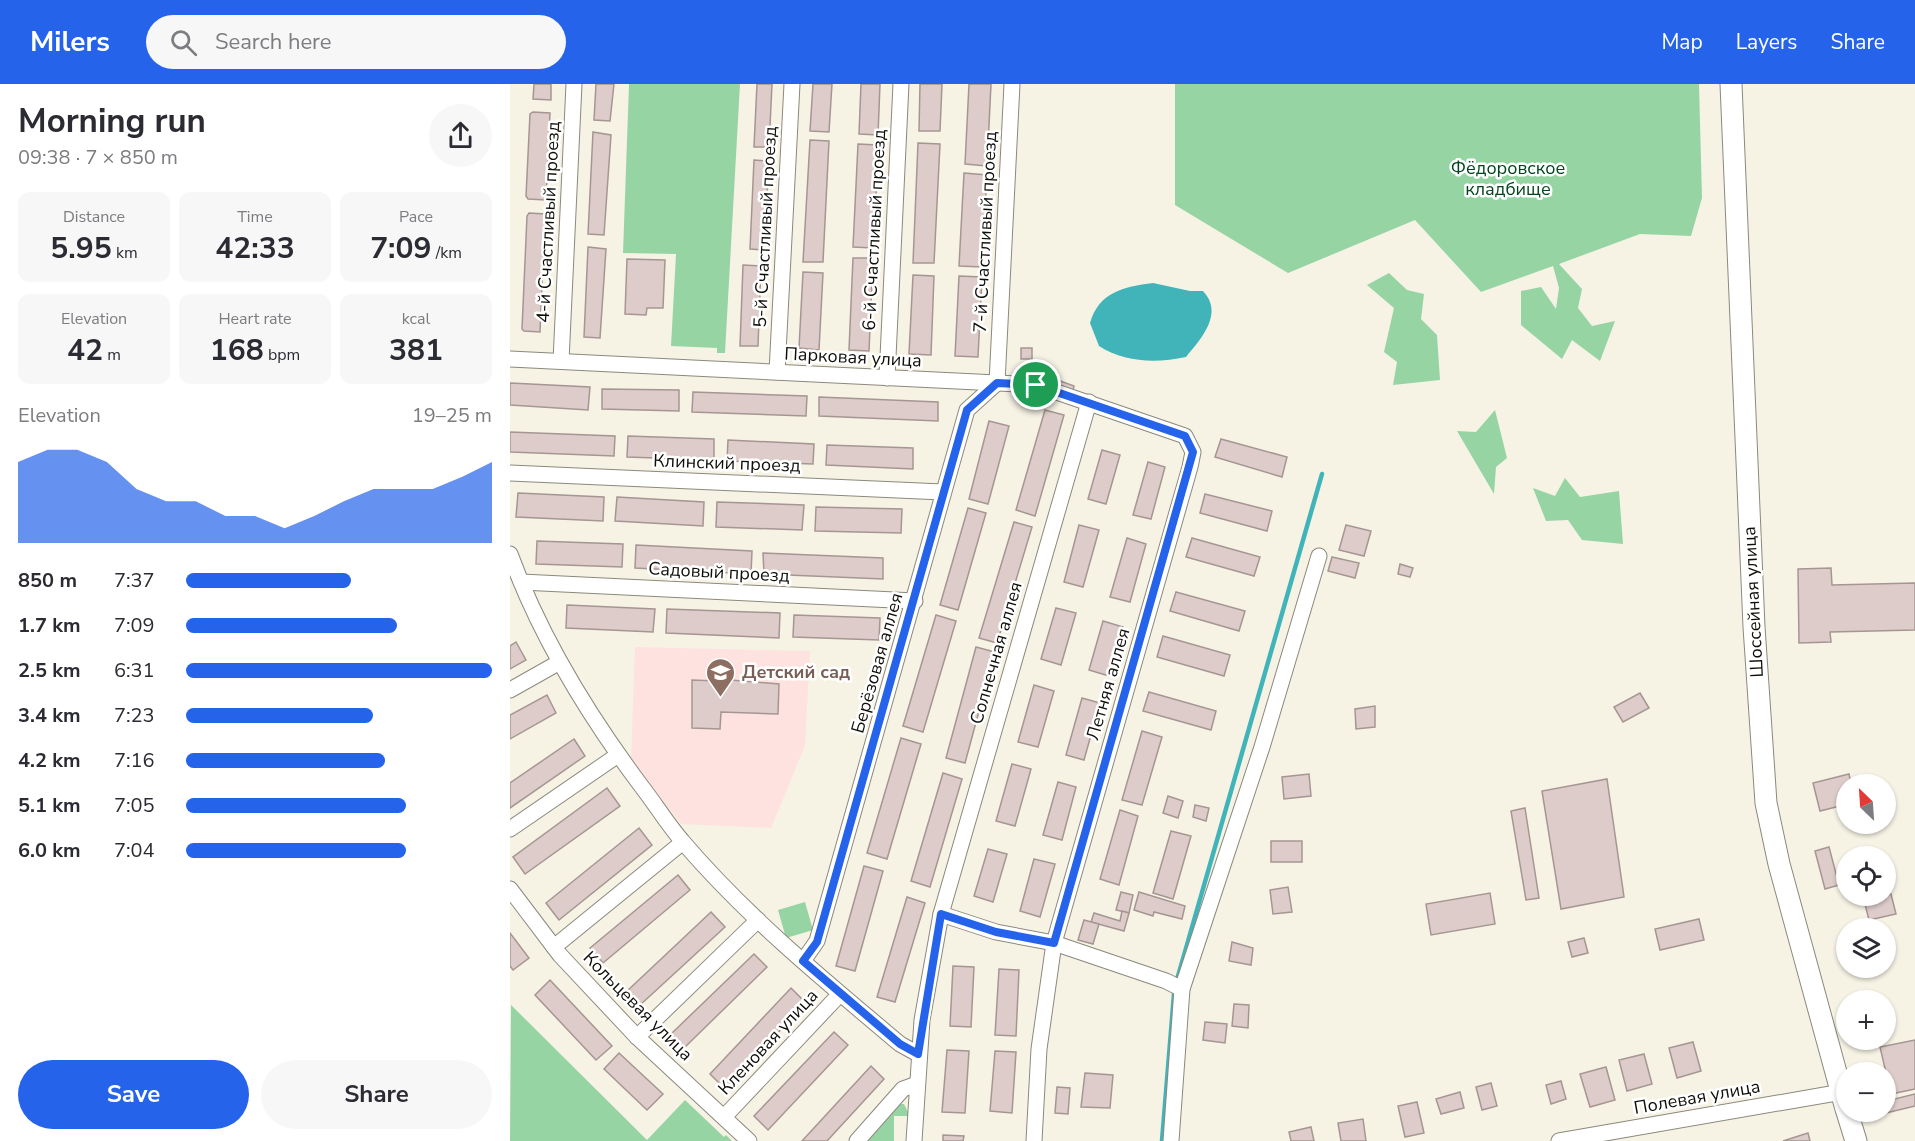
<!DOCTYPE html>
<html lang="en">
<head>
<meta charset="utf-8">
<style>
	body { margin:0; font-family:"Nunito Sans",sans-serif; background:#f7f7f7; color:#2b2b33; height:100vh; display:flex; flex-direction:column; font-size:22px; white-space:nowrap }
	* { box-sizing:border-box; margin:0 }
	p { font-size:20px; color:#7c7c81 }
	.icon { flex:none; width:33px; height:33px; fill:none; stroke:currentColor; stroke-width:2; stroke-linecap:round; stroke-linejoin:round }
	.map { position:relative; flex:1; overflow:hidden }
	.panel { display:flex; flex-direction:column; background:#fff; width:510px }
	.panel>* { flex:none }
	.needle { width:39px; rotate:335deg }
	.tools { position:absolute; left:1326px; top:690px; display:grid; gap:12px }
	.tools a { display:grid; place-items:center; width:60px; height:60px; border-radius:50%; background:#fff; box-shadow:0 2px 4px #0004; font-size:30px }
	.pin { position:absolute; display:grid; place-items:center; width:51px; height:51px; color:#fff; margin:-26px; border:3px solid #fff; border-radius:50%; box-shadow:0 2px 6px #0007 }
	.round { display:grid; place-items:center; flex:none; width:63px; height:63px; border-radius:32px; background:#f7f7f7 }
	.headline { display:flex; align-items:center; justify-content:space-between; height:102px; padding:0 18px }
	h1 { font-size:33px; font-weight:700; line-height:45px }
	.stats { display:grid; grid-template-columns:repeat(3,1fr); gap:9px; height:102px; padding:6px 18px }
	.stats div { display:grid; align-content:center; border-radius:12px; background:#f7f7f7; text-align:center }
	.stats b { font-size:30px; font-weight:700 }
	.stats small { font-size:16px; font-weight:400 }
	.stats p { font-size:16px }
	.chart { height:168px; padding:12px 18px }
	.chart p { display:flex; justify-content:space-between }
	.chart svg { width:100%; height:108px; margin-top:6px; fill:#2563eb; opacity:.7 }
	.button { display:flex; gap:12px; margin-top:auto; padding:12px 18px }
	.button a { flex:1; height:69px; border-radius:36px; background:#2563eb; color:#fff; font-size:24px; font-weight:700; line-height:69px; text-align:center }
	.button a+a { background:#f7f7f7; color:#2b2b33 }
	ul { padding:0 18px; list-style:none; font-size:20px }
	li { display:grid; grid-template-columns:96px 72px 1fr; align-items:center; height:45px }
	li i { height:15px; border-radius:8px; background:#2563eb }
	header { display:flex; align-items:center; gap:36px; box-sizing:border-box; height:84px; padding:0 30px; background:#2563eb; color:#fff }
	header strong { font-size:28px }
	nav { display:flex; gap:33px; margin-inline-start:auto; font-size:21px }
	.search { width:420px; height:54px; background:#f7f7f7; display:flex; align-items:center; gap:15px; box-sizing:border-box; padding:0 21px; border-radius:33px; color:#7c7c81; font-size:22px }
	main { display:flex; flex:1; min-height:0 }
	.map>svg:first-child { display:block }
</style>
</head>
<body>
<header>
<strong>Milers</strong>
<div class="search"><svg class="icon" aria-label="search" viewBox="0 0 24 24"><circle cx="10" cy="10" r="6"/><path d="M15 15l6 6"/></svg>Search here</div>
<nav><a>Map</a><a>Layers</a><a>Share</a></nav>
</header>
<main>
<section class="panel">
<div class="headline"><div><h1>Morning run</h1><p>09:38 · 7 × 850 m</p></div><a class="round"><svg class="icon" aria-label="share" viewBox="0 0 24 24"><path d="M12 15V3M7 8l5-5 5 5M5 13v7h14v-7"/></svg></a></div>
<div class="stats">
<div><p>Distance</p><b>5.95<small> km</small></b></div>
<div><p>Time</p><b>42:33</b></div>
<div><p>Pace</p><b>7:09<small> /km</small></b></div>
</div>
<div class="stats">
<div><p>Elevation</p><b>42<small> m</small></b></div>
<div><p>Heart rate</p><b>168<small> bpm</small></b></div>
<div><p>kcal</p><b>381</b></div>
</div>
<div class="chart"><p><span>Elevation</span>19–25 m</p>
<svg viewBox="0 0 160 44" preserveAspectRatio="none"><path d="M0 44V11L10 6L20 6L30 11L40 22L50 27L60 27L70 33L80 33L90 38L100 33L110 27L120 22L130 22L140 22L150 17L160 11V44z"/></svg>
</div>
<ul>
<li><b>850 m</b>7:37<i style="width:54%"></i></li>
<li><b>1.7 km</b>7:09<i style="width:69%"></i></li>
<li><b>2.5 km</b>6:31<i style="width:100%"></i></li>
<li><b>3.4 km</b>7:23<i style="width:61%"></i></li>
<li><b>4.2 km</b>7:16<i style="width:65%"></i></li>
<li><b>5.1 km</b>7:05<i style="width:72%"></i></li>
<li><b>6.0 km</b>7:04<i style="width:72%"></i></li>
</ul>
<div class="button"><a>Save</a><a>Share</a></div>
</section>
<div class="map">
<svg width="1405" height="1057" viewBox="0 0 1405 1057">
	<rect width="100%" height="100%" fill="#f6f3e5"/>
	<path fill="#fde2df" d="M125,563L300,567L295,662L261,744L171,740L121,675Z"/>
	<g fill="#97d4a3">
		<path d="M119,0H230L215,269H207V264L161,262L166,170L113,169Z"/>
		<path d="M665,0H1189L1192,114L1181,152L1130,150L1049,180L1072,205L1068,224L1082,242L1105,237L1090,277L1062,256L1052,275L1011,241V207L1031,203L1046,225L1049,204L1043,182L971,208L905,136L778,189L665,121Z"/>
		<path d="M879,189L897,206L914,210L911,235L927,251L930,296L883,301L887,278L874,268L884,224L857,201Z"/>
		<path d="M985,326L997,374L986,383L984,410L947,347L966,348Z"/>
		<path d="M1055,394L1070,413L1109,407L1113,460L1072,456L1058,436L1036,437L1023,404L1045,412Z"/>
		<path d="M295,818L303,846L276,854L268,826Z"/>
		<path d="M1,921L137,1056L175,1016L214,1053L216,1051L222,1057H0Z"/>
		<path d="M385,1020H394L400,1032H384V1057H354Z"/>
	</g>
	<path fill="#41b4ba" d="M643,199L680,207H693C714,229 692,254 676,273C647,279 615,279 589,262L580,239C589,208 613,203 643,199Z"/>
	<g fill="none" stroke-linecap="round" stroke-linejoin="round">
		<g stroke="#41b4ba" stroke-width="4.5">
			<path d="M666,899L812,390"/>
			<path d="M652,1057L664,910"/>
		</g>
	</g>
	<g fill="#ddccc9" stroke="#a69693" stroke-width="1.5">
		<path d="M24,0H41V16L23,15Z"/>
		<path d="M86,0H104L100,37L84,36Z"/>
		<path d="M247,0H262L259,63H244Z"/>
		<path d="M303,0H322L319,48L300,47Z"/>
		<path d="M351,0H370L368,51L349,50Z"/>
		<path d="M410,0H432L430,47H409Z"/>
		<path d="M459,0H481L477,82L455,80Z"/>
		<path d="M23,28L40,29L36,116L18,115L16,112L20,30Z"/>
		<path d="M83,48L101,51L94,151L78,150Z"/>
		<path d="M300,56L319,57L313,178H293Z"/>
		<path d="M408,59L430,60L424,179H403Z"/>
		<path d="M348,60L368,61L364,164L343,163Z"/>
		<path d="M244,76L259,77L254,166L240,165Z"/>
		<path d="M454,89L477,91L472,183L449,182Z"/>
		<path d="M19,129L35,130L30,248L14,247L12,245L17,132Z"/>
		<path d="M78,163L96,165L90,254L74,253Z"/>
		<path d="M343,174H363L359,267L339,266Z"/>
		<path d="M117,175L155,176L153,224H137L136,231L115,230Z"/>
		<path d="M233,181L251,182L248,262H230Z"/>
		<path d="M293,188L313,189L309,266L289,264Z"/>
		<path d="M403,191L424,192L421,271L399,270Z"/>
		<path d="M449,192L472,193L468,273L445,272Z"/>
		<rect x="511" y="264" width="11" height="11"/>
		<path d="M542,294L564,302L563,307L540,298Z"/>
		<path d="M0,299L80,303L78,326L0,321Z"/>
		<path d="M92,305L169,306V327L92,325Z"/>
		<path d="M183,308L297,312L296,332L182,328Z"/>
		<path d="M309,313L428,318V337L309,332Z"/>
		<path d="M535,326L554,331L525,432L506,426Z"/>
		<path d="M479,337L499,342L478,420L459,415Z"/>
		<path d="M0,348L105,352L104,372L0,368Z"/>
		<path d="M118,352L204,355V376L117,373Z"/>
		<path d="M711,355L777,373L772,393L705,373Z"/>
		<path d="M218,356L304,360L303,380L217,377Z"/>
		<path d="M317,361L403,364V385L316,381Z"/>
		<path d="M592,366L610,371L596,420L578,415Z"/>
		<path d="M638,378L655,383L641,435L623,431Z"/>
		<path d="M8,409L94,413L93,437L6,433Z"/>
		<path d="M695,410L762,427L757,447L690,429Z"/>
		<path d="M107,413L194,418L193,442L105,437Z"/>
		<path d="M207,418L294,421L292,446L206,443Z"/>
		<path d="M306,423L392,425L391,449L305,447Z"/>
		<path d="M458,424L476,429L448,526L430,521Z"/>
		<path d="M504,438L522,443L487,559L469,554Z"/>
		<path d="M569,441L589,446L573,503L554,498Z"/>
		<path d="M836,441L861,447L854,472L829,466Z"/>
		<path d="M617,454L636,460L620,518L600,513Z"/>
		<path d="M682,454L750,473L744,492L676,473Z"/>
		<path d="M27,457L113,460L112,483L26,480Z"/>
		<path d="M126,461L242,467L241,490L125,484Z"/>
		<path d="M253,469L373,474V495L254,490Z"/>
		<path d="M822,473L849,479L845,494L818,487Z"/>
		<path d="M890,480L903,484L900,493L888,490Z"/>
		<path d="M1321,484L1322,501L1405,499V546L1320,548L1321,558L1289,559L1288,485Z"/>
		<path d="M666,508L735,527L729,547L660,527Z"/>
		<path d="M57,521L145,525L143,548L56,544Z"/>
		<path d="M546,524L566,529L551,581L531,575Z"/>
		<path d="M157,525L270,529L269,554L156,549Z"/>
		<path d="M284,531L370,534L369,556L283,553Z"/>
		<path d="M426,531L446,537L413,648L393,642Z"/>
		<path d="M593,537L613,543L599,592L579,586Z"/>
		<path d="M653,552L720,571L714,592L647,573Z"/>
		<path d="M6,558L16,576L0,585V562Z"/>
		<path d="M466,563L485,568L455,679L436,674Z"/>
		<path d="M208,595L269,600L268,630L211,628L210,645L182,644V596L208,597Z"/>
		<path d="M524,601L544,607L528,663L508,658Z"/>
		<path d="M639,608L706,627L701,646L633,627Z"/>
		<path d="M1130,609L1139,624L1113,638L1104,623Z"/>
		<path d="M37,611L46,629L0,655V631Z"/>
		<path d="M572,614L590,619L574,676L556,671Z"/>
		<path d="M865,622V643L846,645L845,625Z"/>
		<path d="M632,647L652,653L632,721L612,716Z"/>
		<path d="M391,654L411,660L377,775L357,769Z"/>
		<path d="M64,655L75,672L0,724V699Z"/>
		<path d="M502,680L521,685L505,742L486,737Z"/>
		<path d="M433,689L452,695L420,803L401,797Z"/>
		<path d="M799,690L801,712L774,715L772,693Z"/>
		<path d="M1339,690L1341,700H1336V730L1334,721L1310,727L1303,699Z"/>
		<path d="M1097,695L1114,813L1051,825L1032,707Z"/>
		<path d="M548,698L566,703L552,756L533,751Z"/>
		<path d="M97,704L110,722L15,790L3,773Z"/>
		<path d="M658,712L673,717L668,734L653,729Z"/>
		<path d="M685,721L699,724L696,737L683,733Z"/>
		<path d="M1015,724L1029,814L1016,816L1001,727Z"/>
		<path d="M610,726L628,732L609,801L590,795Z"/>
		<path d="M129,744L142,761L49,836L36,819Z"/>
		<path d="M661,747L681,752L663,815L643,809Z"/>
		<rect x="761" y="757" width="31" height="21"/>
		<path d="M1319,763L1329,801L1315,805L1305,767Z"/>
		<path d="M478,765L497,770L483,818L464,812Z"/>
		<path d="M524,775L545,780L530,833L510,827Z"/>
		<path d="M354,782L373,787L345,887L326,882Z"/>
		<path d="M168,791L180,806L93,879L80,864Z"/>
		<path d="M778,803L782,828L763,830L760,806Z"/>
		<path d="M611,808L623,811L619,829L606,826Z"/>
		<path d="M629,808L675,822L672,835L644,828L643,832L624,826Z"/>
		<path d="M980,809L985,840L921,851L916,820Z"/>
		<path d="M1381,810L1386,830L1359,836L1354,816Z"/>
		<path d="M397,813L415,819L385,918L367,913Z"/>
		<path d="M612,827L619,829L614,847L581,838L584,829L610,837Z"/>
		<path d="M201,828L215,843L129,922L116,908Z"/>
		<path d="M1189,835L1194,856L1150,866L1145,845Z"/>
		<path d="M574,836L589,840L583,860L568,856Z"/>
		<path d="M0,849L19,874L3,886L0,882Z"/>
		<path d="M1074,854L1078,869L1062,873L1058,858Z"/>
		<path d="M722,858L743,864L741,881L719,877Z"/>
		<path d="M244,870L257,883L174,964L161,950Z"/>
		<path d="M443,882L464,883L461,943L440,942Z"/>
		<path d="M489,885L509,886L506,952L485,951Z"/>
		<path d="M40,896L102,962L86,976L25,911Z"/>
		<path d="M281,904L296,919L215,1005L200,990Z"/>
		<path d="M724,920L739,921L738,944L722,942Z"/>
		<path d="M695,938L717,940L715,959L693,956Z"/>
		<path d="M324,948L338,961L258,1046L244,1032Z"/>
		<path d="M1405,956V1005L1381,1010L1370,963Z"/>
		<path d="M1183,958L1191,987L1167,994L1159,964Z"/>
		<path d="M437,966L459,967L455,1029L432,1028Z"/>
		<path d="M485,967L506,968L502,1029L480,1027Z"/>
		<path d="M109,969L153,1010L137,1026L94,985Z"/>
		<path d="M1134,970L1142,1000L1117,1007L1109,976Z"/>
		<path d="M361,982L374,995L317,1057H292Z"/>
		<path d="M1096,983L1105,1016L1080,1023L1070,990Z"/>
		<path d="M575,989L603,991L600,1024L571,1023Z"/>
		<path d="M1051,997L1056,1015L1041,1020L1036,1001Z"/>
		<path d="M981,999L987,1022L972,1026L966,1003Z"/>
		<path d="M547,1003L560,1004L558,1030L545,1029Z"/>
		<path d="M950,1008L954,1024L931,1030L926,1015Z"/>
		<path d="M1405,1010V1022L1376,1029V1017Z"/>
		<path d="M907,1018L914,1049L895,1053L888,1022Z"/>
		<path d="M853,1035L856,1057H831L828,1039Z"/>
		<path d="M801,1043L804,1057H781L779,1048Z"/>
		<path d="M1298,1049L1300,1057H1273Z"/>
		<path d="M433,1051L454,1052L453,1057H433Z"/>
	</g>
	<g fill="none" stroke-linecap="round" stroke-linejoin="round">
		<defs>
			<g id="minor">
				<path d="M0,275L526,301L675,352L683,368L680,383L544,859L529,965L524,1057"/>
				<path d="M51,277L64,0"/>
				<path d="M267,288L282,0"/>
				<path d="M377,294L391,0"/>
				<path d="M0,389L433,408"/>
				<path d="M0,470C31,555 78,631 132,703C146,721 158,741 173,758C237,833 315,897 390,960L408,970"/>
				<path d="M11,498L405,517"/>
				<path d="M0,606L48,579"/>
				<path d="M0,745L108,671"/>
				<path d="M0,805L50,871L127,953L239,1057"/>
				<path d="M431,830L486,848L544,859L656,897L672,905"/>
				<path d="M44,863L173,758"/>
				<path d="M293,877L307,857L457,326L487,299L502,0"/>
				<path d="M127,953L248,836"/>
				<path d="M214,1033L330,910"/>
				<path d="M347,1057L393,1005L407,1000"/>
				<path d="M404,1057L412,936L431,830L579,318"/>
				<path d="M661,1057L672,905L752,663L809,472"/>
				<path d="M1049,1057L1332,1008"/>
			</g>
			<g id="secondary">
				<path d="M1221,0L1244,543L1256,719L1269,780L1336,1025"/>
				<path d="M1337,1028L1346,1057"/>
			</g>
		</defs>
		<use href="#minor" stroke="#8b897c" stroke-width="17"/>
		<use href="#secondary" stroke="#8b897c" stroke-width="23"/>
		<use href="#minor" stroke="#fff" stroke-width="15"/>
		<use href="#secondary" stroke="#fff" stroke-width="21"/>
	</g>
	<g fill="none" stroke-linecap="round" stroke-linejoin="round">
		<defs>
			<path id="route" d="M487,299L526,301L675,352L683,368L544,859L486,848L431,830L408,970L390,960L293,877L307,858L457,326Z"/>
		</defs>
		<use href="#route" stroke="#fff" stroke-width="12"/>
		<use href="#route" stroke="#2563eb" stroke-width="8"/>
	</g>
	<defs>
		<symbol id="school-pin" viewBox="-11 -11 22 30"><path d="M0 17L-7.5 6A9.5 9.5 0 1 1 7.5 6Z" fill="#8d6e63" stroke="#fff"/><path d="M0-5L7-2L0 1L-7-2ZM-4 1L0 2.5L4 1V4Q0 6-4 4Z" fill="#fff"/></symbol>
	</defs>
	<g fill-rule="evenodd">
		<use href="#school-pin" x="194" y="572" width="33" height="45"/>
	</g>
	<g text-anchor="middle" stroke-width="5" stroke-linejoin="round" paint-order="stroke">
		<g font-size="18" fill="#00451b" stroke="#fff">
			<text x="998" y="90">Фёдоровское<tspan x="998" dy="21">кладбище</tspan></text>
		</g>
		<g font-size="18" fill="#0e0e09" stroke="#fff">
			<text transform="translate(38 138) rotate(-87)" y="6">4-й Счастливый проезд</text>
			<text transform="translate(255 143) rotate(-87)" y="6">5-й Счастливый проезд</text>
			<text transform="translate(364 146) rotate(-87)" y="6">6-й Счастливый проезд</text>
			<text transform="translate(475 148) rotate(-87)" y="6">7-й Счастливый проезд</text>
			<text transform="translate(343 273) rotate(3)" y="6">Парковая улица</text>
			<text transform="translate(217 379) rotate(2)" y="6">Клинский проезд</text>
			<text transform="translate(209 488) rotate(3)" y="6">Садовый проезд</text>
			<text transform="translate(1243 518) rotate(-93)" y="6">Шоссейная улица</text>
			<text transform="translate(486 569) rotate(-74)" y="6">Солнечная аллея</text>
			<text transform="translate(367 579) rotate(-74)" y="6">Берёзовая аллея</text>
			<text transform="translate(598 600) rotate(-74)" y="6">Летняя аллея</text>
			<text transform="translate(128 922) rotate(45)" y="6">Кольцевая улица</text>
			<text transform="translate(258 958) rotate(-47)" y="6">Кленовая улица</text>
			<text transform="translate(1187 1013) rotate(-10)" y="6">Полевая улица</text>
		</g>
		<g font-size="18" font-weight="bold" fill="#785e54" stroke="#fff" text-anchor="start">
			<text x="232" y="594">Детский сад</text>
		</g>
	</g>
</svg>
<div class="tools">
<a><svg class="needle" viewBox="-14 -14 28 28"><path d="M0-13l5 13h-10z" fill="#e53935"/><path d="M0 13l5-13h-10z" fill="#7c7c81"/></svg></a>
<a><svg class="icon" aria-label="locate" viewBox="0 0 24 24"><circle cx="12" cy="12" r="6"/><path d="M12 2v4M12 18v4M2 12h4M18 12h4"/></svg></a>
<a><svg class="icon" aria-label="layers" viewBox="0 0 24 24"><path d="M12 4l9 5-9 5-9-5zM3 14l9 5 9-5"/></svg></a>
<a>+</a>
<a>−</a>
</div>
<div class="pin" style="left:526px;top:301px;background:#1e9e55"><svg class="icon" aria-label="arrive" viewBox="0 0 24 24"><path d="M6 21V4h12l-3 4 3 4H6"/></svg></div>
</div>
</main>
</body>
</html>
